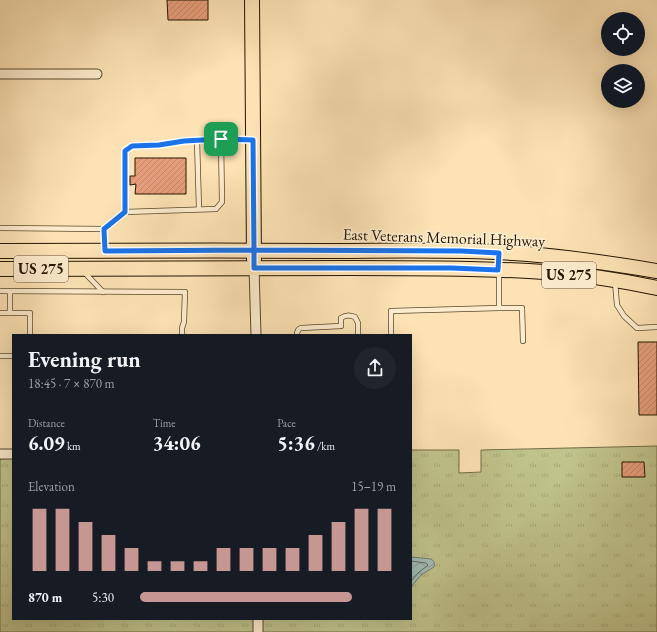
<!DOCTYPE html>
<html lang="en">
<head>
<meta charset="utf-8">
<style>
	body { margin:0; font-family:"EB Garamond",serif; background:#20242c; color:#f1f3f6; height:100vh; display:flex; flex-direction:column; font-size:15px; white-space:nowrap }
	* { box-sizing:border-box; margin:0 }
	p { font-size:13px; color:#9ea1a6 }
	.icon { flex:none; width:22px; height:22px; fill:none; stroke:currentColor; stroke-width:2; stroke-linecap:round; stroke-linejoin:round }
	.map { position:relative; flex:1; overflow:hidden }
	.drawer { position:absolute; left:12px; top:334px; width:400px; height:286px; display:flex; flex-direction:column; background:#171b24; border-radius:0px; box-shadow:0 4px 16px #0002 }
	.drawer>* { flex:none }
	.tools { position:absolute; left:601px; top:12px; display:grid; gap:8px }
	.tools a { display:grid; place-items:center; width:44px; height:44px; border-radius:50%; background:#171b24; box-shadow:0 4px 16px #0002; font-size:20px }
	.pin { position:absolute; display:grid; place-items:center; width:34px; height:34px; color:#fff; margin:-17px; border-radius:8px; box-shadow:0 2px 6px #0006 }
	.round { display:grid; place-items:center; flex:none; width:42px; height:42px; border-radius:21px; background:#20242c }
	.overview { display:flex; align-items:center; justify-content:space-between; height:68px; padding:0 16px }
	h1 { font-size:22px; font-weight:700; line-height:30px }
	.stats { display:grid; grid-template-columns:repeat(3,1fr); gap:6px; height:68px; padding:4px 16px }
	.stats div { display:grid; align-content:center }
	.stats b { font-size:20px; font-weight:700 }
	.stats small { font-size:11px; font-weight:400 }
	.stats p { font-size:11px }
	.chart { height:112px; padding:8px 16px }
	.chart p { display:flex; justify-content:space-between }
	.chart svg { width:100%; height:72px; margin-top:4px; stroke:#c59692; stroke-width:6 }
	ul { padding:0 16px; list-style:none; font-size:13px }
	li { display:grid; grid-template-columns:64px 48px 1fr; align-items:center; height:30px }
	li i { height:10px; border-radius:5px; background:#c59692 }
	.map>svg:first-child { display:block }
</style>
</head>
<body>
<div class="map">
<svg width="657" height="632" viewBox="0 0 657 632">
	<defs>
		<pattern id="grass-tufts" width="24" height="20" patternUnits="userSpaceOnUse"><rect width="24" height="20" fill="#c0c38c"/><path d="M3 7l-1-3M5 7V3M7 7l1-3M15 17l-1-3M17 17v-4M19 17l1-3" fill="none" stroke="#a5a777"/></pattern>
		<pattern id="water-waves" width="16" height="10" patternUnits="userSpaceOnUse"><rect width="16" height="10" fill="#a2bcb6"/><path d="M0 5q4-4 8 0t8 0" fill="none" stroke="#8ba19b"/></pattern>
		<pattern id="building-hatch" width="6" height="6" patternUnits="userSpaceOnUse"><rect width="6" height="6" fill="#e69e7b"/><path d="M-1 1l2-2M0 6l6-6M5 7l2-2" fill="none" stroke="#c58769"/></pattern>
	</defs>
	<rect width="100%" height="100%" fill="#fce2b4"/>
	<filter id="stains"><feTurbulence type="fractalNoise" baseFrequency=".005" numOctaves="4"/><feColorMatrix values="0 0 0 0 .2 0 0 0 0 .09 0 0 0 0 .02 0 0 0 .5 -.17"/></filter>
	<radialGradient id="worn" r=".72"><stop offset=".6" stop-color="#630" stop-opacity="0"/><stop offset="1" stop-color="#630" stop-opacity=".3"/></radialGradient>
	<path fill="url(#grass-tufts)" stroke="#726c46" d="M657,446V632H0V459L13,458V619H411V450H459V473L481,472V450Z"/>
	<path fill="url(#water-waves)" stroke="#70796d" d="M411,557L431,559C434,561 435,563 434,567L421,575L411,587Z"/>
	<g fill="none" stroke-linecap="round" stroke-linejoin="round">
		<path stroke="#63685b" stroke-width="1" d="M411,561L426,563L428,565L427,566L419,572L411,581"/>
	</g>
	<g fill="url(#building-hatch)" stroke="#241400">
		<path d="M167,0H208V20H168Z"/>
		<path d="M135,158H186V194H135L136,184L130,185V176H135Z"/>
		<path d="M638,342H657V415H639Z"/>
		<path d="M622,462H644L645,477H622Z"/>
	</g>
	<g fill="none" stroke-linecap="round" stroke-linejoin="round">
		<defs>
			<g id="lane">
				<path d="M221,139H251"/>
				<path d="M197,140L199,209"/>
				<path d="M0,228L104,229L105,248"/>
				<path d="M104,229L125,212L216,209L222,202L221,139L184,141L159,145L132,146L125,151V212"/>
				<path d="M84,272L103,292"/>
				<path d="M615,282L617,305L624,316L637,328L657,327"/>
				<path d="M0,291L185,292L184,322L182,328V335"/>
				<path d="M10,292V313"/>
				<path d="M499,308H522L523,341"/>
				<path d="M0,313H30V335"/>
				<path d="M297,335C297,332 298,329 301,328L341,326V318C346,315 349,315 355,317L358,323V335"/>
				<path d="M391,335V311L499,308V254"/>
				<path d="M0,356H13"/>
			</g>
			<g id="street">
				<path d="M0,74H97"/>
				<path d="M254,268L256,335"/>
				<path d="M0,454H13"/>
				<path d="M258,632V619"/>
			</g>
			<g id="primary">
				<path d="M252,0L254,260"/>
				<path d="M0,251C108,251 216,250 324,251C387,251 450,249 513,253C561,256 609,263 657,271"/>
				<path d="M0,269C117,269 234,268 351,268C410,268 470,268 529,271C572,273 615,279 657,288"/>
			</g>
		</defs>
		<use href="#lane" stroke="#5a482d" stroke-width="6"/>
		<use href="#street" stroke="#5a482d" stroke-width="11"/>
		<use href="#primary" stroke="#241400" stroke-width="16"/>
		<use href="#lane" stroke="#fdecce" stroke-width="4.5"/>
		<use href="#street" stroke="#fdecce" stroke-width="9"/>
		<use href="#primary" stroke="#fce2b4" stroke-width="14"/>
	</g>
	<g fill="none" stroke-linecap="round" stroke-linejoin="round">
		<defs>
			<path id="route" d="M221,139L184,141L159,145L132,146L125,151V212L104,229L105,251L254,250V268H452L498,270L499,253L461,251L254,250L253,140L221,139"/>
		</defs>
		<use href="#route" stroke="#fff" stroke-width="8"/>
		<use href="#route" stroke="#1a73e8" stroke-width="5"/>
	</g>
	<g text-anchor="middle" stroke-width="3.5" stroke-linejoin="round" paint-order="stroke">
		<g fill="#fdecce" stroke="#65553e" stroke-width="1">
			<rect x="14" y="256" width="54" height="26" rx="3"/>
			<rect x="542" y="262" width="54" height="26" rx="3"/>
		</g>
		<g font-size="15" font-weight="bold" fill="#241400">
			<text x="41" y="274">US 275</text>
			<text x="569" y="280">US 275</text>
		</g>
		<g font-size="16" fill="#241400" stroke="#fdecce">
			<text transform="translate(444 237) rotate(2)" y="6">East Veterans Memorial Highway</text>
		</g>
	</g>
	<rect width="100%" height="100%" filter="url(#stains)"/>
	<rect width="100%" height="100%" fill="url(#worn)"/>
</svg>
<div class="tools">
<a><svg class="icon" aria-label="locate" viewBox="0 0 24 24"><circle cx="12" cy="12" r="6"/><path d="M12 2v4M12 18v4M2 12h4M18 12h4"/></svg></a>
<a><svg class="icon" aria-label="layers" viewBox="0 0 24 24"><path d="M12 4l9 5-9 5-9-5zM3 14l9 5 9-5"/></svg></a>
</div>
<div class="pin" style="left:221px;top:139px;background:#1e9e55"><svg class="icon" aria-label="arrive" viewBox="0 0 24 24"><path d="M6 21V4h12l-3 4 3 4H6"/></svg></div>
<section class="drawer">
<div class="overview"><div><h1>Evening run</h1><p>18:45 · 7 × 870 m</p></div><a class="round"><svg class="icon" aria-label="share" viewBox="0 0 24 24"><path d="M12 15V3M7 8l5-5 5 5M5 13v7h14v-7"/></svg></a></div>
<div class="stats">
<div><p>Distance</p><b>6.09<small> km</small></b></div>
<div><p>Time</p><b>34:06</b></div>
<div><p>Pace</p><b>5:36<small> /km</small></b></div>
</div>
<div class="chart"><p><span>Elevation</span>15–19 m</p>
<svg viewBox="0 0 160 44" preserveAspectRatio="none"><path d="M5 44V6M15 44V6M25 44V14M35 44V22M45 44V30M55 44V38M65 44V38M75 44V38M85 44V30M95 44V30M105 44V30M115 44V30M125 44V22M135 44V14M145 44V6M155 44V6"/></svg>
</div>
<ul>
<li><b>870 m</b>5:30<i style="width:83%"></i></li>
</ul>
</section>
</div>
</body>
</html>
